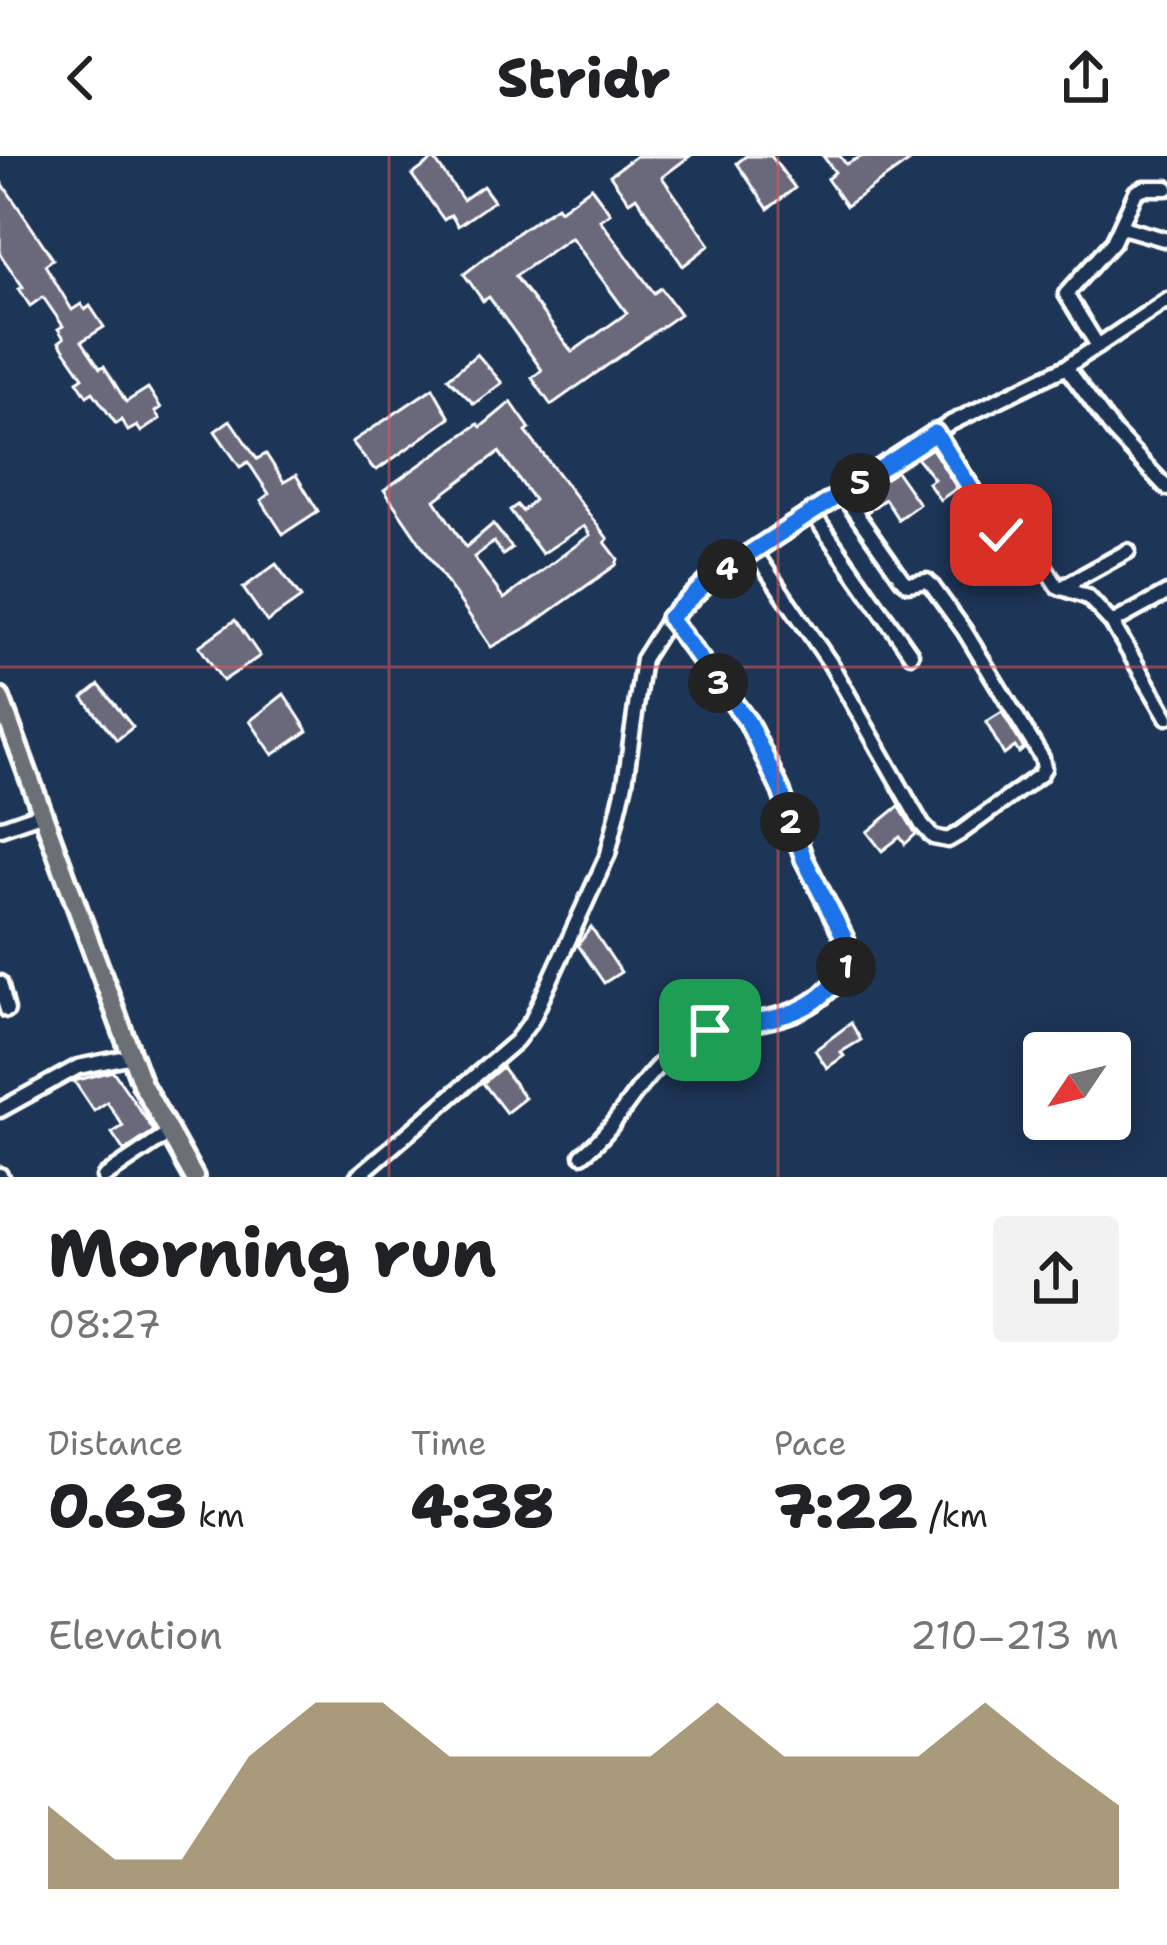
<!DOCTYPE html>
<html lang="en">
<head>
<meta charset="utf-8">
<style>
	body { margin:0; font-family:"Shantell Sans",sans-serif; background:#f2f2f2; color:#202124; height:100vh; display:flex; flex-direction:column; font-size:45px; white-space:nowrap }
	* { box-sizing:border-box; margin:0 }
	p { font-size:39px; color:#757577 }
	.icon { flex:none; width:66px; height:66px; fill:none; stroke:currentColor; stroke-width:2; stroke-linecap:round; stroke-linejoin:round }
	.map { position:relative; height:1021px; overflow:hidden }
	.drawer { display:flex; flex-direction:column; background:#fff; flex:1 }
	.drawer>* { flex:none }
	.needle { width:78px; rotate:235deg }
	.fabs { position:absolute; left:1023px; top:876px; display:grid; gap:24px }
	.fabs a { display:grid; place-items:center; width:108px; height:108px; border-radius:12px; background:#fff; box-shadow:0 6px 30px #0003; font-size:60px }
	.pin { position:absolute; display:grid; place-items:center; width:102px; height:102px; color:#fff; margin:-51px; border-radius:24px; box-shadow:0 6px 18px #0006 }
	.km { position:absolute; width:60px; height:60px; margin:-30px; border-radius:50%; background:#222; color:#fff; font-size:33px; line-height:60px; text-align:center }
	.round { display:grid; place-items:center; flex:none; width:126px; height:126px; border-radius:12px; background:#f2f2f2 }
	.summary { display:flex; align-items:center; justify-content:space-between; height:204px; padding:0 48px }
	h1 { font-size:66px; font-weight:800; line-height:90px }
	.stats { display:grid; grid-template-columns:repeat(3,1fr); gap:18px; height:204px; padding:12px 48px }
	.stats div { display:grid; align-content:center }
	.stats b { font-size:60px; font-weight:800 }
	.stats small { font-size:33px; font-weight:400 }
	.stats p { font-size:33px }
	.chart { height:336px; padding:24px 48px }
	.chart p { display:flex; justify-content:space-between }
	.chart svg { width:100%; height:216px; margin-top:12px; fill:#847042; opacity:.7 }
	header { display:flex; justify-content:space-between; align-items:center; height:156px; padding:0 48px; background:#fff; font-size:54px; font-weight:800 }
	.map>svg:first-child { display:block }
</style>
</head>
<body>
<header><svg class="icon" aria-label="back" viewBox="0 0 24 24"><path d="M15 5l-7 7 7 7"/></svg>Stridr<svg class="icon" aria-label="share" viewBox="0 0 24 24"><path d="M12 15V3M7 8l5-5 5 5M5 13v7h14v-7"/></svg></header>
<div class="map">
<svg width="1167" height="1021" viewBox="0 0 1167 1021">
	<rect width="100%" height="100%" fill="#1d3557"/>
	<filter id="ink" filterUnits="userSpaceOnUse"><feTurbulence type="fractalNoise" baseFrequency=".00833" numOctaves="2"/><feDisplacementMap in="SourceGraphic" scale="24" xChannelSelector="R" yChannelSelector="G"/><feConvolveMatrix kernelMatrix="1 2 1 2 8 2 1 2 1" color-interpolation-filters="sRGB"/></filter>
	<g filter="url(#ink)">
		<g fill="#6a697b" stroke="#fff" stroke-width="3" fill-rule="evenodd">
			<path d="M636,0H690L662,21L710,89L683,110L636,41L629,46L610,19Z"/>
			<path d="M746,0H771L795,32L768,53L737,7Z"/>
			<path d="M823,0H840L846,8L863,0H917L846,50L827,23L835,16Z"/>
			<path d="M434,3L463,44L483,30L494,45L458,70L451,59L444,64L412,19Z"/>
			<path d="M0,24L53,103L45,109L72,154L81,148L85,154L90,150L104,171L82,185L100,212L104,210L126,246L148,232L161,252L155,256L160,263L141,276L137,270L128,275L121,264L116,268L93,236L87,240L77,225L83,221L59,186L64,182L58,173L63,170L43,141L30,150L19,133L23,131L0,98Z"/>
			<path d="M591,31L610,57L600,64L654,137L661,132L680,158L551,249L532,222L542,214L489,141L483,145L464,118L521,74L557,50L560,54ZM571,81L627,157L572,196L515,120Z"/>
			<path d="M477,198L502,227L474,248L448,222Z"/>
			<path d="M433,232L450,262L377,314L373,312L352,286Z"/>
			<path d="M511,246L530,273L526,276L608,383L605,386L618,403L616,409L531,469L491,491L384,334L478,268L481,271ZM499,296L534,344L522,355L517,349L510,354L542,398L584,370L590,379L504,443L474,401L494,386L503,399L512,392L493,368L466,391L435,344Z"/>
			<path d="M230,264L257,303L266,298L284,326L296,319L318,355L283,378L261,344L269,338L248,306L240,311L215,275Z"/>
			<path d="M932,292L957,332L940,344L928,327L934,323L917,302Z"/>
			<path d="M896,315L919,348L898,363L885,343L867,356L857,341Z"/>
			<path d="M276,408L301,442L267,466L243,432Z"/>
			<path d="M235,464L260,500L223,525L199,490Z"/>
			<path d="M99,529L133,571L117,584L83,542Z"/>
			<path d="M284,538L308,575L273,599L250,565Z"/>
			<path d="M1002,556L1024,593L1019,597L1015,591L1004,599L986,566Z"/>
			<path d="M899,650L916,678L905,688L900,681L882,695L867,676Z"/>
			<path d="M591,771L621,816L604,827L578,789Z"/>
			<path d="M851,867L861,884L841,896L844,900L827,912L815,894Z"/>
			<path d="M502,911L525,942L506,957L483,927Z"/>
			<path d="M113,915L154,975L124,995L112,977L123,970L107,946L94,955L74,925Z"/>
		</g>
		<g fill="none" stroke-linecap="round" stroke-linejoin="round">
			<defs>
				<g id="minor">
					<path d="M1122,71L1167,84"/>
					<path d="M1098,190L1066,138L1113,86L1136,36L1144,32H1167"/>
					<path d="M1066,211L1114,276L1167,332"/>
					<path d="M935,277L1011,390L1045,411L1057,430L1088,441L1112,467L1167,561"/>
					<path d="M813,358L911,498"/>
					<path d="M755,397L830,507L922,669L933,681L948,684L960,677L1040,619L1044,612L1042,602L964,474L932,430L927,425L908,428L902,423L842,338"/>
					<path d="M1061,432L1128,395"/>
					<path d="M1112,467L1167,437"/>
					<path d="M0,672L43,657"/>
					<path d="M0,827L7,854"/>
					<path d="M0,954L78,911L132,900"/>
					<path d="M582,999C620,970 636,924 675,895C738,847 807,888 850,804L845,783L804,703L781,635L748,566L669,462"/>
					<path d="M0,1019L1,1021"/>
					<path d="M104,1021L168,978"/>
					<path d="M357,1021L516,885L532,864L608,698L625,627L643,503L669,462L714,421L951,267L1066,211L1167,144"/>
				</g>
				<path id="major" d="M0,542L142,928L194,1021"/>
			</defs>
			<use href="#minor" stroke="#fff" stroke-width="21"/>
			<use href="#major" stroke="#fff" stroke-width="26"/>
			<use href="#minor" stroke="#1d3557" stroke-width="12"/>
			<use href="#major" stroke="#6b6f75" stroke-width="16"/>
		</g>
	</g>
	<g fill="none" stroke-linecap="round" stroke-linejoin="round" filter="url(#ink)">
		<defs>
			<path id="route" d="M710,874C770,862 819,864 850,804L845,783L804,703L781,635L748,566L669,462L713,421L935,277L1001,379"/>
		</defs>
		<use href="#route" stroke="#fff" stroke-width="24"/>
		<use href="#route" stroke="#1a73e8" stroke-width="15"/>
	</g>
	<path fill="none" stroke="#de5353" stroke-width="3" stroke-opacity="0.55" d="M389,0V1021M778,0V1021M0,511H1167"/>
</svg>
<div class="fabs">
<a><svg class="needle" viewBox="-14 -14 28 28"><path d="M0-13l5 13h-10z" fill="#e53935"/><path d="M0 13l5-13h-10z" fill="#757577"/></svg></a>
</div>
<div class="pin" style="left:710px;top:874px;background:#1e9e55"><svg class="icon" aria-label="arrive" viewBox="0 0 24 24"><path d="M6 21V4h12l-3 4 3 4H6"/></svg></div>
<div class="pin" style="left:1001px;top:379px;background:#d93025"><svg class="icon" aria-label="check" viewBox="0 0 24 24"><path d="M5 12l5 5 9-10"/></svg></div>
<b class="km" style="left:846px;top:811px">1</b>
<b class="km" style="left:790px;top:666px">2</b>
<b class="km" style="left:718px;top:527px">3</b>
<b class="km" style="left:727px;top:413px">4</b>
<b class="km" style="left:860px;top:327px">5</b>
</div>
<section class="drawer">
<div class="summary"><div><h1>Morning run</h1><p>08:27</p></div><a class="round"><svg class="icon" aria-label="share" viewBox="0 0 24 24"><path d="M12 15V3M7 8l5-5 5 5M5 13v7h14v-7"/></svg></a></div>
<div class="stats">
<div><p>Distance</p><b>0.63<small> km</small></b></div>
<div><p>Time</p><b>4:38</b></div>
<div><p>Pace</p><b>7:22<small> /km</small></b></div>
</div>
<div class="chart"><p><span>Elevation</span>210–213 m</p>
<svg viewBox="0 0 160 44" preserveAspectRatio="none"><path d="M0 44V27L10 38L20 38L30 17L40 6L50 6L60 17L70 17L80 17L90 17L100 6L110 17L120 17L130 17L140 6L150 17L160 27V44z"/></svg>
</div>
</section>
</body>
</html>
